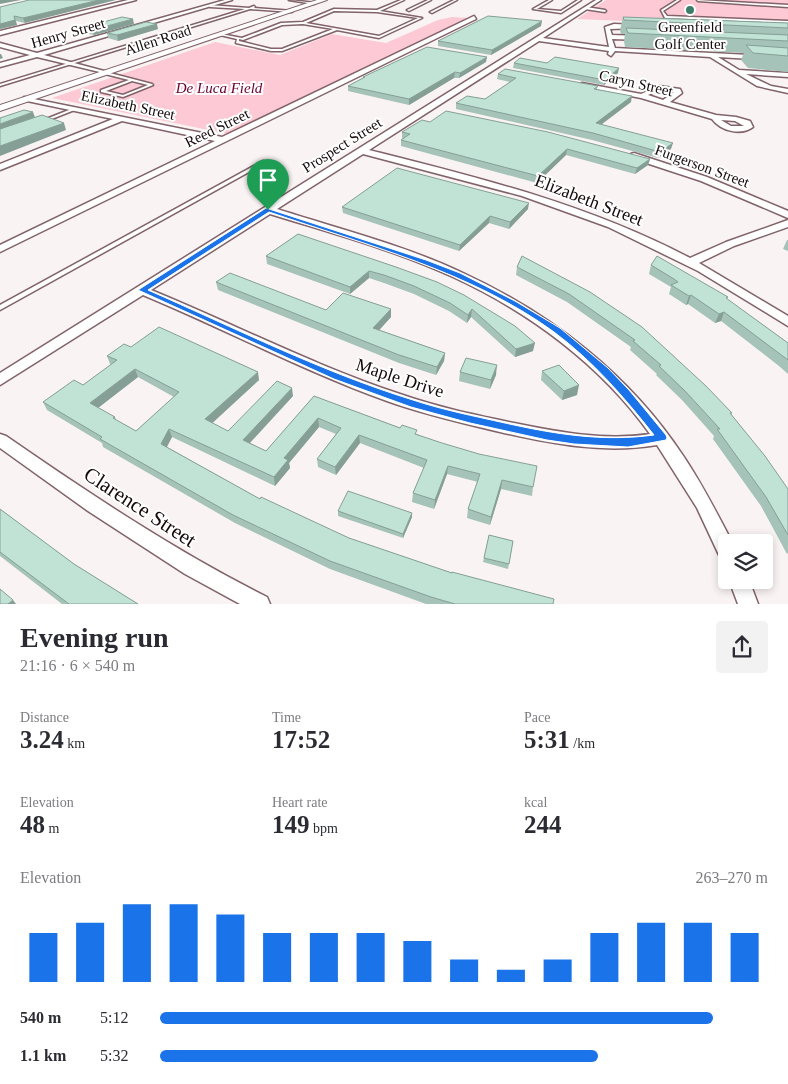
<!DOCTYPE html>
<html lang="en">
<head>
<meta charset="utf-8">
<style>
	body { margin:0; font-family:Georgia,serif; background:#f2f2f3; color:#2b2b33; height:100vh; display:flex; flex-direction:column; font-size:19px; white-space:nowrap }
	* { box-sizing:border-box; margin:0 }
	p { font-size:16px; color:#7c7c81 }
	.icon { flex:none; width:28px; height:28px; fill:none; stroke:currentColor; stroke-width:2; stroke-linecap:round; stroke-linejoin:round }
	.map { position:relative; height:604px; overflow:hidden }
	.side { display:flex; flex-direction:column; background:#fff; flex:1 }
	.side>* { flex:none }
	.buttons { position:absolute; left:718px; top:534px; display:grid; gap:10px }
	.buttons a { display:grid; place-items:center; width:55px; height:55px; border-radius:5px; background:#fff; box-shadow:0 2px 8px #0003; font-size:25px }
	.pin { position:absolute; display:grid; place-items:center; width:42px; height:42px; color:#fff; margin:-51px -21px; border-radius:50% 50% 50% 0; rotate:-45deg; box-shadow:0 0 5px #0007 }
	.pin .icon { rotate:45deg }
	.round { display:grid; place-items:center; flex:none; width:52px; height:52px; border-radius:5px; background:#f2f2f3 }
	.headline { display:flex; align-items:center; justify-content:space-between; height:85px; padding:0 20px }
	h1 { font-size:28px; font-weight:800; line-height:38px }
	.stats { display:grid; grid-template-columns:repeat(3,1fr); gap:8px; height:85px; padding:5px 20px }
	.stats div { display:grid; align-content:center }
	.stats b { font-size:25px; font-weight:800 }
	.stats small { font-size:14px; font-weight:400 }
	.stats p { font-size:14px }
	.chart { height:140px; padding:10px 20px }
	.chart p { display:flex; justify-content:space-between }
	.chart svg { width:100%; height:90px; margin-top:5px; stroke:#1a73e8; stroke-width:6 }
	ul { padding:0 20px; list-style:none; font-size:16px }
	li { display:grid; grid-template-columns:80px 60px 1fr; align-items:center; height:38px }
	li i { height:12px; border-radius:6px; background:#1a73e8 }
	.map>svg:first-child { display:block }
</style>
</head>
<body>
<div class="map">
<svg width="788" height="604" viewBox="0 0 788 604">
	<rect width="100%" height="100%" fill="#faf3f4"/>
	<g fill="#fcc9d4">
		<path d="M606,0H788V28L577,19Z"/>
		<path d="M452,17L469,18L228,134L52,98L215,42L280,55L332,34L386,43L438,20Z"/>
	</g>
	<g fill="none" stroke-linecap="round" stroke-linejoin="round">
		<defs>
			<g id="service">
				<path d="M401,0H404L380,11L422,18L379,38L337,30L282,51H271L236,43L237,39L220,35L221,34L242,38L281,23L303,22L334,9L377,10ZM334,11L377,12L418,18L379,36L306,23ZM303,24L333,29L282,49H271L239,41V39L243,40L282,25Z"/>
				<path d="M428,0H431L409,11L407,10Z"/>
				<path d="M454,0H457L432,13L430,12Z"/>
				<path d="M549,0H552L537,9L561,11L578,0H581L561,13L533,9Z"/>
				<path d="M677,0H680L663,11L667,16L788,21V23L665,18L661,10Z"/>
				<path d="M697,0L788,5V7L698,1Z"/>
				<path d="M209,5L249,8L254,6L255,7L254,8L293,11L292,12L250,9L0,86V84L245,9L210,7Z"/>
				<path d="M586,7L605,10L606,11L605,12L585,9Z"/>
				<path d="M106,72L152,84L153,85L123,97L101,92V90L129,80L105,74L104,73ZM132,81L148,85L123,95L106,91Z"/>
				<path d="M74,108L77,109L44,122L41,121Z"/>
				<path d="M263,161L267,162L0,310V305Z"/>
			</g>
			<g id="minor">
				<path d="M128,0H136L0,35V31Z"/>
				<path d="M225,0H232L44,55L108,72V74L37,57L0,67V63L30,55L0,47V43L37,53Z"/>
				<path d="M289,0L316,3L314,4Z"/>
				<path d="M596,0H601L543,38L609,47L605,27L614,24L638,25L640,28L610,29L612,35L642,36L645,38L642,40L612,39L615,48L788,57V61L718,57L739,70L788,73V77L746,74L771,86L788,89V93L757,86L710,57L615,51L611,56L608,54L609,51L539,41L369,150C480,178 587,204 690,258L726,242L788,220V227L734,246L699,263L788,316V326L698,271L608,227L522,196L363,154L277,209C339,229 404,245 463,273C552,314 630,375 684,457C702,484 717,513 732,542H726V557L719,555L697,508L657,445C604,454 552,444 500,432C462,423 423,414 387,401C303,371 225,329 143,295L0,385V373ZM270,214C331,233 394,250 453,277C529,312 601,365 650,434C605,441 558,432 514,423C476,415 437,407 400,394C315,366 234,324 151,290Z"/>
				<path d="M474,16L476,19L0,252V245L215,141L122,121L0,170V164L113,119L27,101H24V97L222,137Z"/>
				<path d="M582,83L641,94L659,86L680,89L682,93L670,102L716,115L736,117L750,121L753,127C741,136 721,131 712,119L641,98L580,86L579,85ZM659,90L674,92L663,100L648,95ZM721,120L735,121L744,126H731Z"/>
				<path d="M634,153L707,177L788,211V218L701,181L631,158V154Z"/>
				<path d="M0,434L6,436C90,494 175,551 267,597L270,604H240L185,574L88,511L0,448Z"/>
				<path d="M729,580H749L758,604H738Z"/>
			</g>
			<path id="secondary" d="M317,0H327L0,111V105Z"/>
		</defs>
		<use href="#service" stroke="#816369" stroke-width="3"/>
		<use href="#minor" stroke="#816369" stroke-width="3"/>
		<use href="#secondary" stroke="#816369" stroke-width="2"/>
		<use href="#service" fill="#fff" fill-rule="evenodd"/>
		<use href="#minor" fill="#fff" fill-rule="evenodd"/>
		<use href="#secondary" fill="#fff" fill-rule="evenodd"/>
	</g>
	<g fill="#a5c3b8" fill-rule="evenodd">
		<path d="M29,0L25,23L16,21L17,25L0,29Z"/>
		<path d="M623,17L788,23V72L748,68L741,60L744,53L625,47L624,41L625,34H621L620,30Z"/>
		<path d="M134,24L94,35L83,33L81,28Z"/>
		<path d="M541,26L491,55L438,46V41Z"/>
		<path d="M158,29L118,41L108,38L107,33Z"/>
		<path d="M486,62L459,78H454L409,105L348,91V86L363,78V77Z"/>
		<path d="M514,63H547L618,73L604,85L513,68Z"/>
		<path d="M498,74L598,86L597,89L631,102L601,125L671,149L658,158L592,140L456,109V103L485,99L510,82L497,79Z"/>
		<path d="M430,122L650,159L648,165L635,174L566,155L537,183L401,146V140L403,138H402V132Z"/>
		<path d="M342,207L528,209L509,229L489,223L459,251L343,213Z"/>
		<path d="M298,234L437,282L533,351L515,357L471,317L467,323L449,311L414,294L384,283L369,278L350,294L267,264L266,256Z"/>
		<path d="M787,240H788V251L783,249Z"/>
		<path d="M651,265L728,297L727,299L788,343V374L779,366L721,321L715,323L688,304L686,305L669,294L671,287L649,274Z"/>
		<path d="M517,267L590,292L732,413L731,414L788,489V553L787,554L761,506L713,439L714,436L682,400L656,375L657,374L630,350L631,347L567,302L516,275Z"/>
		<path d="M216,282L326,310L391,309V317L379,330L445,353L444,361L436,375L399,363L218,290Z"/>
		<path d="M131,347L259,380L212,423L228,431L293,396L250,443L266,451L314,396L417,434L533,487L532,496L501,489L490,525L467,518L468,509L478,482L447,474L434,509L412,502L413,493L424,468L360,443L336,475L318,467L317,459L336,434L319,427L289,463L290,468L275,486L172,437L167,447L260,499L349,538L452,573L553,604H426L330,569L235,523L103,447L102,443L47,410L43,402L83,385L111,365L110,364L107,356ZM138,377L174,397L136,431L116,420L115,417L98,408Z"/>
		<path d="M542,371L577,395L562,400L541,380Z"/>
		<path d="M460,372L496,375L490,389L459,381Z"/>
		<path d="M0,509L74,564L138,604H62L0,556Z"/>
		<path d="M338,511L412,517L403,538L338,516Z"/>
		<path d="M489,535L513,541L508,569L483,562Z"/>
	</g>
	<g fill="#869f96">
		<path d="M0,0H21L0,4Z"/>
		<path d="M99,0H116L25,23L23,18Z"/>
		<path d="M14,16L17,25L0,29V24Z"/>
		<path d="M133,19L134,24L94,35L92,30Z"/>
		<path d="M542,21L541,26L491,55L492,50Z"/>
		<path d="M157,24L158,29L118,41L117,35Z"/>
		<path d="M0,54H1L3,58L0,59Z"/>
		<path d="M487,57L486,62L459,78L460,73Z"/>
		<path d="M619,68L618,73L604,85L605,80Z"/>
		<path d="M455,72L454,78L409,105V99Z"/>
		<path d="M632,96L631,102L595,129L596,123Z"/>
		<path d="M33,112L36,120L0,133V124Z"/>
		<path d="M64,123L66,130L0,156V146Z"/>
		<path d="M673,143L671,149L658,158L660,152Z"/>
		<path d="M567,149L566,155L537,183L538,176Z"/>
		<path d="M650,159L648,165L635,174L637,168Z"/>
		<path d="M529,203L528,209L509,229L510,222Z"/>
		<path d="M490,216L489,223L459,251L460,245Z"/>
		<path d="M369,271V278L350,294V287Z"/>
		<path d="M691,295L688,304L686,305L689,296Z"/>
		<path d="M391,309V317L373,337V328Z"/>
		<path d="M472,309L471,317L467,323L468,315Z"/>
		<path d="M724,312L721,321L715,323L719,314Z"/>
		<path d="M535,343L533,351L515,357L516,349Z"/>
		<path d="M445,353L444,361L436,375L437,367Z"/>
		<path d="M497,365L496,375L490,389L491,380Z"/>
		<path d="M135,369L138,377L94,411L90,403Z"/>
		<path d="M258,372L259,380L207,428L205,419Z"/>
		<path d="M579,385L577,395L562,400L564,391Z"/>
		<path d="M292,388L293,396L245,448L243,440Z"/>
		<path d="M318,418L319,427L289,463L290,468L275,486L274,477L284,458Z"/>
		<path d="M169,429L172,437L164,452L161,444Z"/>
		<path d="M359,435L360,443L336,475L335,467Z"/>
		<path d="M448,466L447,474L434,509L435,500Z"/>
		<path d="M502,480L501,489L490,525L491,517Z"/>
		<path d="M412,513V517L403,538V534Z"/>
		<path d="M13,600L16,604H8Z"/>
	</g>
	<g fill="#c0e3d6" stroke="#869f96" fill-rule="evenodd">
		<path d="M29,0H99L23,18L14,16L15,20L0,24V7Z"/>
		<path d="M488,16L542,21L492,50L438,41Z"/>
		<path d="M122,17L133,19L92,30L81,28Z"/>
		<path d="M623,17L788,23V28L624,20Z"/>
		<path d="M146,22L157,24L117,35L107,33Z"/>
		<path d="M626,28L788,35V41L628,33Z"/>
		<path d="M746,45L788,48V56L753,53Z"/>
		<path d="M427,47L487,57L460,73L455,72L409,99L348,86L365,77H363Z"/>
		<path d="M555,57L619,68L605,80L514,63L520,58L547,63Z"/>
		<path d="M505,69L598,86L594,89L632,96L596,123L673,143L660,152L593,133L456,103L467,96L485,99L516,78L498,74Z"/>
		<path d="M24,110L33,112L0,124V118Z"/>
		<path d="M446,111L548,132L650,159L637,168L567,149L538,176L401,140L410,134L402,132L422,120L430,122Z"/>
		<path d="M42,115L64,123L0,146V129Z"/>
		<path d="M397,168L529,203L510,222L490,216L460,245L342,207Z"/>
		<path d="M298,234L396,267L437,282L464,295L515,326L535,343L516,349L472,309L468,315L450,303L414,286L384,275L369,271L350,287L266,256Z"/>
		<path d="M522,256L590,292L642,327L706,386L732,413H730L765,456L788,489V535L766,497L717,429H720L685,391L659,366L661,365L633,341L635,340L569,294L517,267Z"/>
		<path d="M657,256L728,297L726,298L788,343V360L724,312L719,314L691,295L689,296L671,285L678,282L674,279L651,265Z"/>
		<path d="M230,273L326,310L343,293L391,309L373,328L445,353L437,367L399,355L216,282Z"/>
		<path d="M159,327L258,372L205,419L228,431L277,381L292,388L243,440L266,451L314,396L400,428L402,425L417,430L415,434L442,443L479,454L537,466L533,487L502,480L491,517L468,509L480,474L448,466L435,500L413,493L427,460L359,435L335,467L317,459L341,428L318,418L284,458L288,460L274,477L169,429L161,444L260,499L261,497L349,538L452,573V572L554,599L553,604H455L431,597L330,561L233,515L100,439L102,437L43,402L74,380L83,385L117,360L107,356L124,344L131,347ZM135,369L179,392L136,431L113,418L115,417L90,403Z"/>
		<path d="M466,358L497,365L491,380L460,372Z"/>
		<path d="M559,365L579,385L564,391L542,371Z"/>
		<path d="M348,491L412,513L403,534L338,511Z"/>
		<path d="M0,509L74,564L138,604H69L61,598L0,552Z"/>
		<path d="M489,535L513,541L509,564L484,558Z"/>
		<path d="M0,589L13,600L8,604H0Z"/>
	</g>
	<path fill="#1a73e8" stroke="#fff" fill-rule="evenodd" d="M266,208L426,260L460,273L515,301L560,328L608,368L629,390L666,435L667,438L666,440L628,447L574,444L547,440L470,423L411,407L334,379L138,290ZM269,212C366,245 470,271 554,332C593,361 624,397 654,435C603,442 554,434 505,423C474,416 443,410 413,400C322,372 235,328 148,290Z"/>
	<circle fill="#3d7c69" stroke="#fff" stroke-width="2" cx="690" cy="10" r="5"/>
	<g text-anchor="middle" stroke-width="4" stroke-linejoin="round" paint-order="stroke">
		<g font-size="15" fill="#15090c" stroke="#fff">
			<text x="690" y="32">Greenfield<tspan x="690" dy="17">Golf Center</tspan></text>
		</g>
		<g font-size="15" fill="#15090c" stroke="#fff">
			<text transform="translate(68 33) rotate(-16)" y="5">Henry Street</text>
			<text transform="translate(158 40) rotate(-18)" y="5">Allen Road</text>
			<text transform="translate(636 83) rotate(13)" y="5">Caryn Street</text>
			<text transform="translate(128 105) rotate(12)" y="5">Elizabeth Street</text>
			<text transform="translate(217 128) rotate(-26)" y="5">Reed Street</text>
			<text transform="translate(342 145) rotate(-32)" y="5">Prospect Street</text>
			<text transform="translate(702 166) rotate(20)" y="5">Furgerson Street</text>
		</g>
		<g font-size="15" font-style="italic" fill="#6c0030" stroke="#fff">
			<text x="219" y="93">De Luca Field</text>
		</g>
		<g font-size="18" fill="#15090c" stroke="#fff">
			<text transform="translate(589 200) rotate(21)" y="6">Elizabeth Street</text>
			<text transform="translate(400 378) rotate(18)" y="6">Maple Drive</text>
		</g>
		<g font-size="21" fill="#15090c" stroke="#fff">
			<text transform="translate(140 507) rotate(33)" y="7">Clarence Street</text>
		</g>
	</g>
</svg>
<div class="buttons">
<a><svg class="icon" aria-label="layers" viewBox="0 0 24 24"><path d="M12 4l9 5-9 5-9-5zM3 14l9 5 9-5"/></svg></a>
</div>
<div class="pin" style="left:268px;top:210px;background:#1e9e55"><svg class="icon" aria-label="arrive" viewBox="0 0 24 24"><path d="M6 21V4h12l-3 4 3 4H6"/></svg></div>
</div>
<section class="side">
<div class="headline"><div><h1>Evening run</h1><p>21:16 · 6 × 540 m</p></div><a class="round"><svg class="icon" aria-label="share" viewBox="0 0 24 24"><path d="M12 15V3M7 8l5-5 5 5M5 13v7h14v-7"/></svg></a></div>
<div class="stats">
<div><p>Distance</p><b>3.24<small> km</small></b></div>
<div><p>Time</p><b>17:52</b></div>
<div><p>Pace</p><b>5:31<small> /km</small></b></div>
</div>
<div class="stats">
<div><p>Elevation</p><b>48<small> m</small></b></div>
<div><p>Heart rate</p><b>149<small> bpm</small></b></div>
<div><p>kcal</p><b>244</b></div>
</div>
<div class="chart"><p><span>Elevation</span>263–270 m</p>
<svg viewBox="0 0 160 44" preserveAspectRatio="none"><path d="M5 44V20M15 44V15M25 44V6M35 44V6M45 44V11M55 44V20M65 44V20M75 44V20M85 44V24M95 44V33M105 44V38M115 44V33M125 44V20M135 44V15M145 44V15M155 44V20"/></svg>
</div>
<ul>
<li><b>540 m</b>5:12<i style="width:91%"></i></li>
<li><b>1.1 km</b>5:32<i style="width:72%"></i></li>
</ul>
</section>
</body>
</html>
